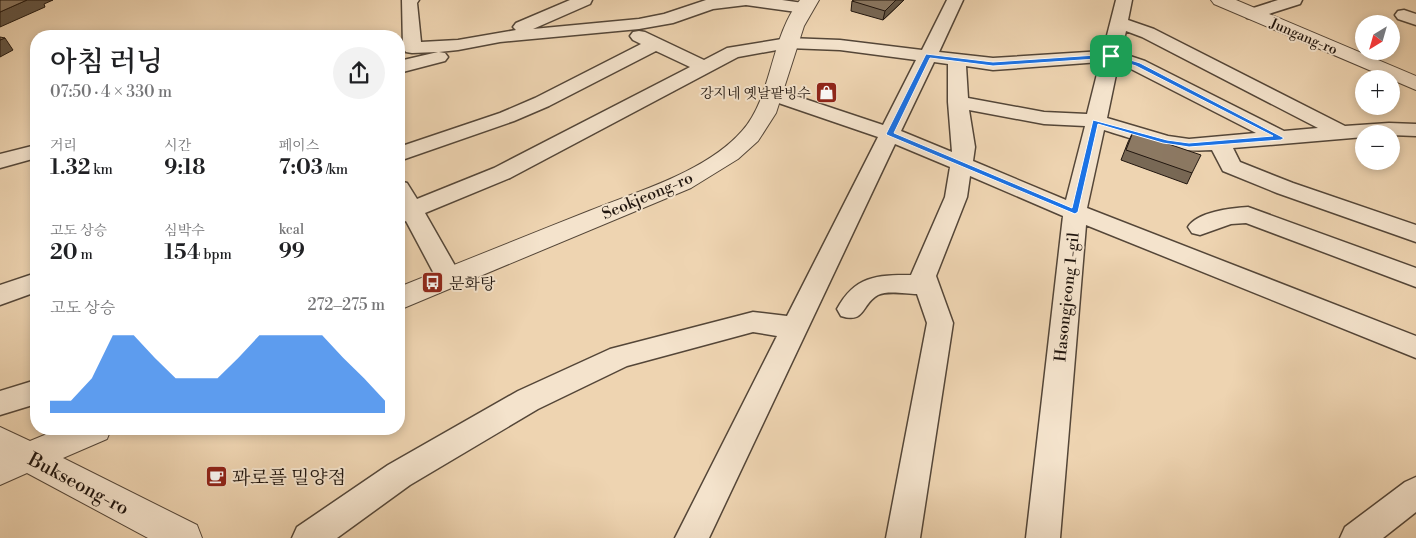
<!DOCTYPE html>
<html lang="ko">
<head>
<meta charset="utf-8">
<style>
	body { margin:0; font-family:"Libre Bodoni","Noto Serif KR",serif; background:#f2f2f2; color:#202124; height:100vh; display:flex; flex-direction:column; font-size:19px; white-space:nowrap }
	* { box-sizing:border-box; margin:0 }
	p { font-size:16px; color:#757577 }
	.icon { flex:none; width:28px; height:28px; fill:none; stroke:currentColor; stroke-width:2; stroke-linecap:round; stroke-linejoin:round }
	.map { position:relative; flex:1; overflow:hidden }
	.panel { position:absolute; left:30px; top:30px; width:375px; height:405px; display:flex; flex-direction:column; background:#fff; border-radius:20px; box-shadow:0 2px 8px #0003 }
	.panel>* { flex:none }
	.needle { width:32px; rotate:217deg }
	.buttons { position:absolute; left:1355px; top:15px; display:grid; gap:10px }
	.buttons a { display:grid; place-items:center; width:45px; height:45px; border-radius:50%; background:#fff; box-shadow:0 2px 8px #0003; font-size:25px }
	.pin { position:absolute; display:grid; place-items:center; width:42px; height:42px; color:#fff; margin:-21px; border-radius:10px; box-shadow:0 2px 8px #0006 }
	.round { display:grid; place-items:center; flex:none; width:52px; height:52px; border-radius:26px; background:#f2f2f2 }
	.headline { display:flex; align-items:center; justify-content:space-between; height:85px; padding:0 20px }
	h1 { font-size:28px; font-weight:600; line-height:38px }
	.stats { display:grid; grid-template-columns:repeat(3,1fr); gap:8px; height:85px; padding:5px 20px }
	.stats div { display:grid; align-content:center }
	.stats b { font-size:21px; font-weight:600 }
	.stats small { font-size:14px; font-weight:400 }
	.stats p { font-size:14px }
	.chart { height:140px; padding:10px 20px }
	.chart p { display:flex; justify-content:space-between }
	.chart svg { width:100%; height:90px; margin-top:5px; fill:#1a73e8; opacity:.7 }
	.map>svg:first-child { display:block }
</style>
</head>
<body>
<div class="map">
<svg width="1416" height="538" viewBox="0 0 1416 538">
	<rect width="100%" height="100%" fill="#eed4b1"/>
	<filter id="stains"><feTurbulence type="fractalNoise" baseFrequency=".004" numOctaves="4"/><feColorMatrix values="0 0 0 0 .2 0 0 0 0 .09 0 0 0 0 .02 0 0 0 .5 -.17"/></filter>
	<radialGradient id="worn" r=".72"><stop offset=".6" stop-color="#630" stop-opacity="0"/><stop offset="1" stop-color="#630" stop-opacity=".3"/></radialGradient>
	<g fill="none" stroke-linecap="round" stroke-linejoin="round">
		<defs>
			<g id="minor">
				<path d="M402,0H419L417,3L421,42L458,40L516,30L513,27L516,23L570,0H592L590,4L533,29L639,19L664,14L706,0H782L810,4L812,8L810,12L804,13L746,5L713,9L673,23L639,29L500,42L458,50L439,52L445,53L448,57L445,61L399,73V61L438,52L412,53L406,52L403,48Z"/>
				<path d="M947,0H963L939,52L993,58L1103,51L1116,0H1132L1128,20L1154,29L1345,126L1389,123L1416,124V136L1364,134V137L1233,148L1240,162L1293,183L1416,225V242L1277,193L1223,171L1212,150C1171,153 1143,142 1104,130L1087,208L1416,336V358L1086,225L1060,538H1026L1063,216L970,176L967,197L936,276L953,323L920,538H886L927,323L917,294C906,294 888,290 878,295C861,304 866,324 841,316L837,309C855,276 876,275 911,275L945,197L950,167L895,144L709,538H675L777,336L753,332L627,366L538,409L410,485L337,538H292L297,527L388,465L518,391L610,349L753,312L787,316L878,137L764,98L761,94L764,90L771,88L778,90L883,125L916,60L840,50L788,48L738,57L510,178L425,213L462,278L458,285L449,287L440,285L406,221L399,223V181L407,183L417,199L494,168L690,67L656,51L549,106L514,121L399,161V147L500,113L535,98L641,44L633,40L630,36L633,32L639,31L645,32L704,60L727,48L788,38L840,40L922,50ZM1126,31L1142,37L1318,128L1284,131L1145,61L1121,53ZM934,62L948,64V102L952,152L901,131ZM1100,62L1087,114L1044,112L968,98L966,66L993,70ZM1118,65L1131,69L1256,133L1189,139L1168,136L1107,118ZM969,110L1044,124L1085,126L1066,200L973,161L975,147Z"/>
				<path d="M1278,0H1302L1300,4L1253,19L1247,18L1245,14L1247,10Z"/>
				<path d="M1404,10L1416,14V25L1398,19L1395,15L1398,11Z"/>
				<path d="M36,145V158L0,168V154Z"/>
				<path d="M1248,207L1416,268V287L1246,223L1231,224L1200,235L1192,233L1188,227C1197,212 1231,208 1248,207Z"/>
				<path d="M36,273V292L0,305V285Z"/>
				<path d="M36,380V404L0,415V391Z"/>
				<path d="M1416,477V512L1383,538H1340L1345,527L1405,482Z"/>
			</g>
			<g id="tertiary">
				<path d="M800,0H819L804,26L776,113L758,141L738,159L691,188L399,310V287C462,262 525,236 589,211C638,191 706,172 742,131C773,96 770,37 800,0Z"/>
				<path d="M1211,0H1236L1416,76V90L1214,4Z"/>
				<path d="M0,427L30,441L59,429H111L107,439L63,458L197,525L202,538H148L27,473L0,485Z"/>
			</g>
		</defs>
		<use href="#minor" stroke="#544638" stroke-width="3"/>
		<use href="#tertiary" stroke="#544638" stroke-width="2"/>
		<use href="#minor" fill="#f4e3cc" fill-rule="evenodd"/>
		<use href="#tertiary" fill="#f4e3cc" fill-rule="evenodd"/>
	</g>
	<g fill="#786855" stroke="#21160f">
		<path d="M854,0H904L883,20L851,11L852,1Z"/>
		<path d="M1133,132L1192,173L1187,184L1121,160L1128,142Z"/>
	</g>
	<g fill="#625545" stroke="#21160f">
		<path d="M27,0H53L44,4L45,7L0,27V12Z"/>
		<path d="M896,0H904L883,20L885,11Z"/>
		<path d="M5,38L13,50L0,57V40Z"/>
	</g>
	<g fill="#8c7963" stroke="#21160f">
		<path d="M0,0H27L0,12Z"/>
		<path d="M854,0H896L885,11L852,1Z"/>
		<path d="M0,37L5,38L0,40Z"/>
		<path d="M1133,132L1201,155L1192,173L1126,150Z"/>
	</g>
	<path fill="#1a73e8" stroke="#fff" fill-rule="evenodd" d="M926,54L993,62L1111,54L1140,63L1284,138L1281,140L1189,147L1163,143L1098,124L1078,212L1075,214L887,135L886,134ZM930,58L993,66L1111,58L1136,66L1273,136L1189,143L1167,140L1093,120L1072,208L894,133Z"/>
	<defs>
		<symbol id="shop-square" viewBox="-11 -11 22 22"><rect x="-9" y="-9" width="18" height="18" rx="4" fill="#8f2418" stroke="#f4e3cc"/><path d="M-5-2.5h2.3a2.7 3.5 0 0 1 5.4 0H5L5.5 6h-11ZM-1.5-2.5h3a1.5 2.3 0 0 0-3 0Z" fill="#fff"/></symbol>
		<symbol id="bus-square" viewBox="-11 -11 22 22"><rect x="-9" y="-9" width="18" height="18" rx="4" fill="#8f2418" stroke="#f4e3cc"/><path d="M-5-6H5V4H4V6H2V4H-2V6H-4V4H-5ZM-3.5-4V0h7V-4ZM-3.5 1.2v1.5H-2V1.2ZM2 1.2v1.5H3.5V1.2Z" fill="#fff"/></symbol>
		<symbol id="cafe-square" viewBox="-11 -11 22 22"><rect x="-9" y="-9" width="18" height="18" rx="4" fill="#8f2418" stroke="#f4e3cc"/><path d="M-5.5-4.5H6V0H3Q3 3.5 0 3.5H-2.5Q-5.5 3.5-5.5 0ZM3-3.2v2h1.7v-2ZM-6 4.5H4V6H-6Z" fill="#fff"/></symbol>
	</defs>
	<g fill-rule="evenodd">
		<use href="#shop-square" x="814" y="80" width="25" height="25"/>
		<use href="#bus-square" x="420" y="270" width="25" height="25"/>
		<use href="#cafe-square" x="204" y="464" width="25" height="25"/>
	</g>
	<g text-anchor="middle" stroke-width="4" stroke-linejoin="round" paint-order="stroke">
		<g font-size="14" fill="#21160f" stroke="#f4e3cc">
			<text transform="translate(1304 36) rotate(23)" y="5">Jungang-ro</text>
		</g>
		<g font-size="14" fill="#21160f" stroke="#f4e3cc" text-anchor="end">
			<text x="811" y="98">강지네 옛날팥빙수</text>
		</g>
		<g font-size="16" fill="#21160f" stroke="#f4e3cc">
			<text transform="translate(647 195) rotate(-23)" y="6">Seokjeong-ro</text>
			<text transform="translate(1066 297) rotate(-84)" y="6">Hasongjeong 1-gil</text>
		</g>
		<g font-size="16" fill="#21160f" stroke="#f4e3cc" text-anchor="start">
			<text x="449" y="289">문화탕</text>
		</g>
		<g font-size="19" fill="#21160f" stroke="#f4e3cc" text-anchor="start">
			<text x="232" y="484">꽈로플 밀양점</text>
		</g>
		<g font-size="19" fill="#21160f" stroke="#f4e3cc">
			<text transform="translate(79 483) rotate(28)" y="7">Bukseong-ro</text>
		</g>
	</g>
	<rect width="100%" height="100%" filter="url(#stains)"/>
	<rect width="100%" height="100%" fill="url(#worn)"/>
</svg>
<div class="buttons">
<a><svg class="needle" viewBox="-14 -14 28 28"><path d="M0-13l5 13h-10z" fill="#e53935"/><path d="M0 13l5-13h-10z" fill="#757577"/></svg></a>
<a>+</a>
<a>−</a>
</div>
<div class="pin" style="left:1111px;top:56px;background:#1e9e55"><svg class="icon" aria-label="arrive" viewBox="0 0 24 24"><path d="M6 21V4h12l-3 4 3 4H6"/></svg></div>
<section class="panel">
<div class="headline"><div><h1>아침 러닝</h1><p>07:50 · 4 × 330 m</p></div><a class="round"><svg class="icon" aria-label="share" viewBox="0 0 24 24"><path d="M12 15V3M7 8l5-5 5 5M5 13v7h14v-7"/></svg></a></div>
<div class="stats">
<div><p>거리</p><b>1.32<small> km</small></b></div>
<div><p>시간</p><b>9:18</b></div>
<div><p>페이스</p><b>7:03<small> /km</small></b></div>
</div>
<div class="stats">
<div><p>고도 상승</p><b>20<small> m</small></b></div>
<div><p>심박수</p><b>154<small> bpm</small></b></div>
<div><p>kcal</p><b>99</b></div>
</div>
<div class="chart"><p><span>고도 상승</span>272–275 m</p>
<svg viewBox="0 0 160 44" preserveAspectRatio="none"><path d="M0 44V38L10 38L20 27L30 6L40 6L50 17L60 27L70 27L80 27L90 17L100 6L110 6L120 6L130 6L140 17L150 27L160 38V44z"/></svg>
</div>
</section>
</div>
</body>
</html>
